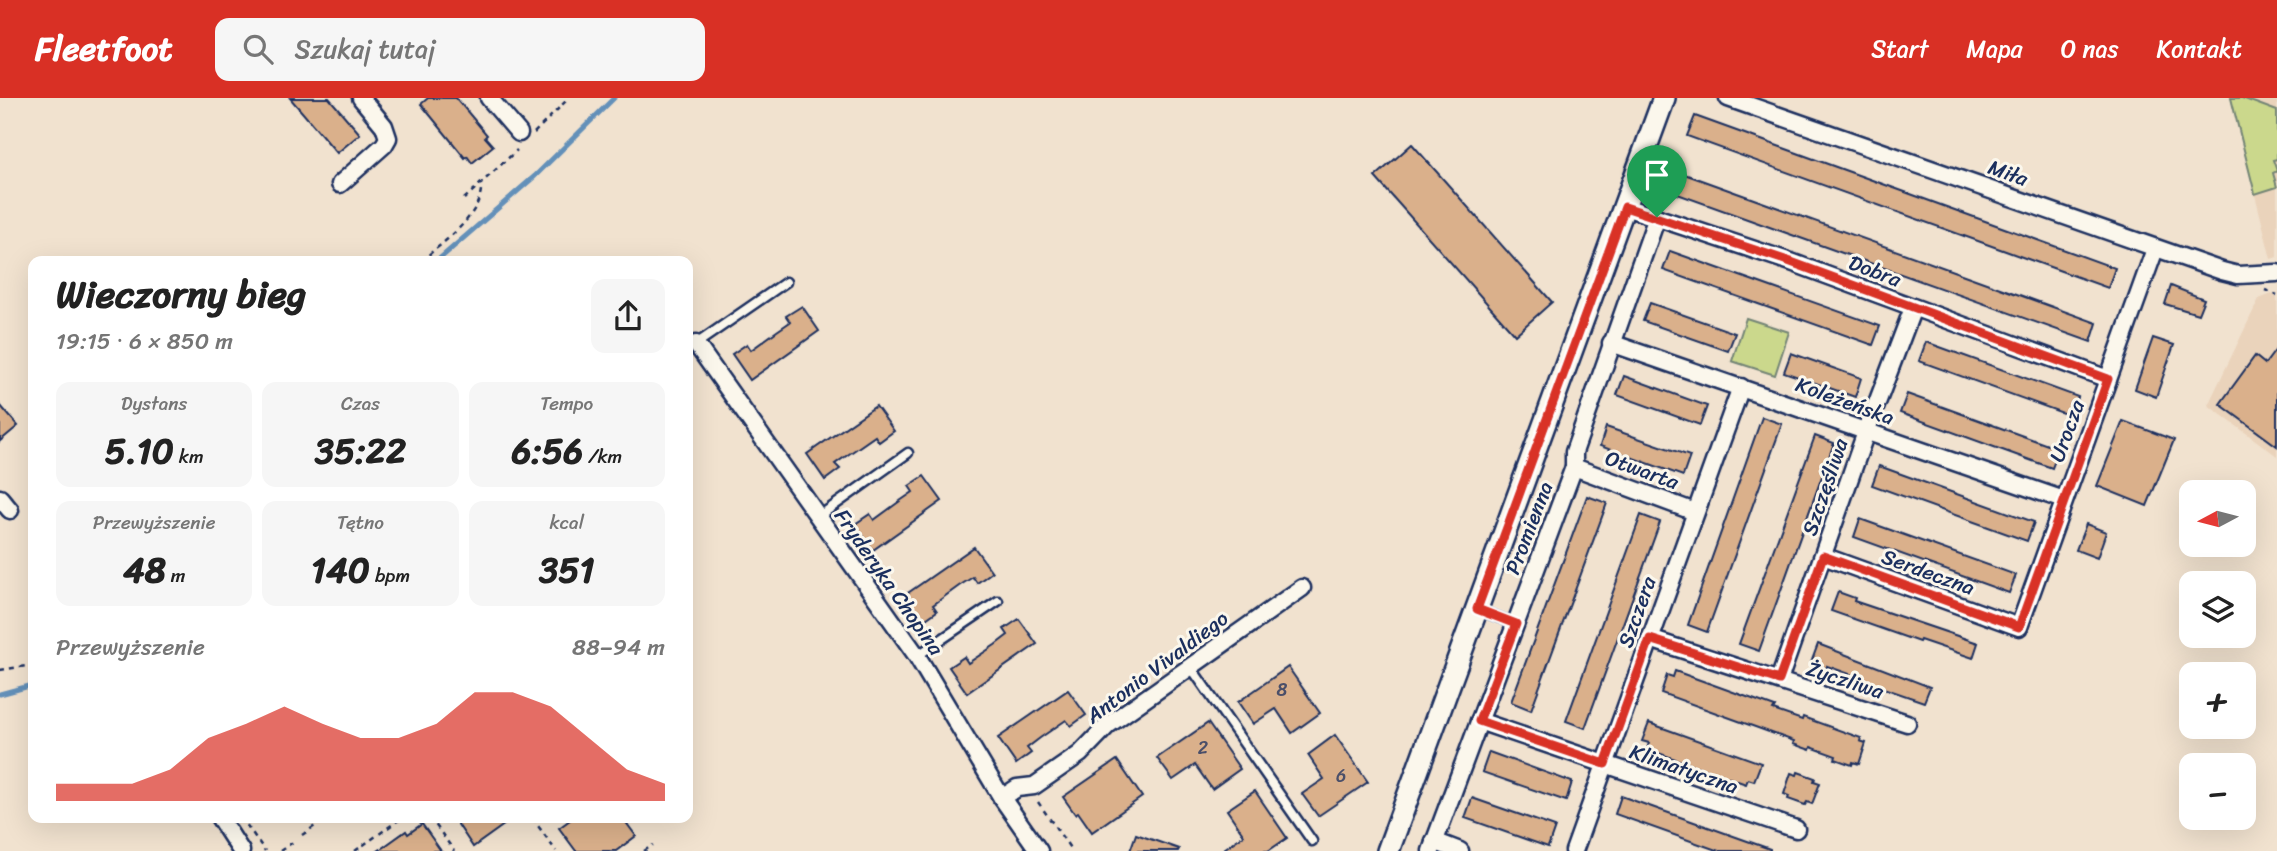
<!DOCTYPE html>
<html lang="pl">
<head>
<meta charset="utf-8">
<style>
	body { margin:0; font-family:Sriracha,sans-serif; background:#f6f6f6; color:#222; height:100vh; display:flex; flex-direction:column; font-size:26px; white-space:nowrap }
	* { box-sizing:border-box; margin:0 }
	p { font-size:23px; color:#767676 }
	.icon { flex:none; width:38px; height:38px; fill:none; stroke:currentColor; stroke-width:2; stroke-linecap:round; stroke-linejoin:round }
	.map { position:relative; flex:1; overflow:hidden }
	.side { position:absolute; left:28px; top:158px; width:665px; height:567px; display:flex; flex-direction:column; background:#fff; border-radius:14px; box-shadow:0 7px 28px #0002 }
	.side>* { flex:none }
	.needle { width:46px; rotate:263deg }
	.buttons { position:absolute; left:2179px; top:382px; display:grid; gap:14px }
	.buttons a { display:grid; place-items:center; width:77px; height:77px; border-radius:14px; background:#fff; box-shadow:0 7px 28px #0002; font-size:35px }
	.pin { position:absolute; display:grid; place-items:center; width:60px; height:60px; color:#fff; margin:-72px -30px; border-radius:50% 50% 50% 0; rotate:-45deg; box-shadow:0 0 7px #0007 }
	.pin .icon { rotate:45deg }
	.round { display:grid; place-items:center; flex:none; width:74px; height:74px; border-radius:14px; background:#f6f6f6 }
	.summary { display:flex; align-items:center; justify-content:space-between; height:119px; padding:0 28px }
	h1 { font-size:38px; font-weight:800; line-height:52px }
	.figures { display:grid; grid-template-columns:repeat(3,1fr); gap:10px; height:119px; padding:7px 28px }
	.figures div { display:grid; align-content:center; border-radius:14px; background:#f6f6f6; text-align:center }
	.figures b { font-size:35px; font-weight:800 }
	.figures small { font-size:19px; font-weight:400 }
	.figures p { font-size:19px }
	.chart { height:196px; padding:14px 28px }
	.chart p { display:flex; justify-content:space-between }
	.chart svg { width:100%; height:126px; margin-top:7px; fill:#d93025; opacity:.7 }
	header { display:flex; align-items:center; gap:42px; box-sizing:border-box; height:98px; padding:0 35px; background:#d93025; color:#fff }
	header strong { font-size:33px }
	nav { display:flex; gap:38px; margin-inline-start:auto; font-size:24px }
	.search { width:490px; height:63px; background:#f6f6f6; display:flex; align-items:center; gap:18px; box-sizing:border-box; padding:0 24px; border-radius:14px; color:#767676; font-size:26px }
	.map>svg:first-child { display:block }
</style>
</head>
<body>
<header>
<strong>Fleetfoot</strong>
<div class="search"><svg class="icon" aria-label="search" viewBox="0 0 24 24"><circle cx="10" cy="10" r="6"/><path d="M15 15l6 6"/></svg>Szukaj tutaj</div>
<nav><a>Start</a><a>Mapa</a><a>O nas</a><a>Kontakt</a></nav>
</header>
<div class="map">
<svg width="2277" height="753" viewBox="0 0 2277 753">
	<rect width="100%" height="100%" fill="#f1e2cf"/>
	<filter id="ink" filterUnits="userSpaceOnUse"><feTurbulence type="fractalNoise" baseFrequency=".0143" numOctaves="2"/><feDisplacementMap in="SourceGraphic" scale="14" xChannelSelector="R" yChannelSelector="G"/><feConvolveMatrix kernelMatrix="1 2 1 2 8 2 1 2 1" color-interpolation-filters="sRGB"/></filter>
	<g filter="url(#ink)">
		<g fill="#ead3bb">
			<path d="M2231,0H2277V159L2271,161Z"/>
			<path d="M2277,194V358L2208,307L2259,201Z"/>
		</g>
		<g fill="#cbd88c" stroke="#738475" stroke-width="2">
			<path d="M2231,0H2242L2277,13V61L2273,62L2277,73L2273,75L2277,89L2255,96Z"/>
			<path d="M1746,220L1789,234L1775,277L1732,263Z"/>
		</g>
		<g fill="none" stroke-linecap="round" stroke-linejoin="round">
			<g stroke="#6490b9" stroke-width="5">
				<path d="M437,163L535,78L614,0"/>
				<path d="M0,596L33,587"/>
			</g>
		</g>
		<g fill="#dab08b" stroke="#1b2f5e" stroke-width="2">
			<path d="M290,0H329L360,36L337,55Z"/>
			<path d="M428,0H456L487,37L485,39L493,48L472,65L467,58L465,60L421,6Z"/>
			<path d="M1695,18L2115,170L2108,190L1687,38Z"/>
			<path d="M1412,46L1552,204L1515,237L1375,79Z"/>
			<path d="M1676,73L2097,225L2091,244L1669,93Z"/>
			<path d="M1670,153L1880,228L1873,247L1663,172Z"/>
			<path d="M2171,188L2204,201L2198,216L2165,206Z"/>
			<path d="M1650,205L1735,235L1728,253L1643,223Z"/>
			<path d="M802,208L819,233L750,282L732,256L747,246L751,252L777,233L790,224L786,218Z"/>
			<path d="M2153,240L2174,247L2156,299L2135,291Z"/>
			<path d="M1926,244L2078,299L2071,318L1919,263Z"/>
			<path d="M2277,250V348L2220,306L2255,258L2265,266Z"/>
			<path d="M1791,255L1861,280L1855,299L1784,274Z"/>
			<path d="M1624,278L1707,308L1700,327L1617,297Z"/>
			<path d="M1907,296L2059,351L2052,370L1900,315Z"/>
			<path d="M0,307L18,328L0,343Z"/>
			<path d="M876,308L894,333L879,344L875,338L849,356L835,366L840,371L825,382L807,356Z"/>
			<path d="M1762,319L1782,326L1707,534L1688,527Z"/>
			<path d="M2123,323L2174,342L2147,408L2097,388Z"/>
			<path d="M1606,329L1690,358L1683,378L1600,348Z"/>
			<path d="M1815,338L1834,345L1759,553L1739,546Z"/>
			<path d="M1879,368L2034,424L2027,443L1872,387Z"/>
			<path d="M924,378L942,403L873,452L855,426L870,416L874,422L900,403L913,394L909,388Z"/>
			<path d="M1587,398L1607,405L1531,612L1511,604Z"/>
			<path d="M1641,417L1660,424L1585,630L1566,623Z"/>
			<path d="M1860,421L2016,477L2009,495L1854,439Z"/>
			<path d="M2086,426L2106,434L2097,460L2076,452Z"/>
			<path d="M974,449L992,474L977,485L973,479L959,488L933,507L937,513L923,523L905,497Z"/>
			<path d="M1838,494L1855,500L1854,503L1978,545L1973,560L1920,542L1919,544L1831,513Z"/>
			<path d="M1019,521L1037,546L967,595L949,569L964,559L968,565L995,547L1008,537L1004,531Z"/>
			<path d="M1818,546L1930,589L1924,604L1857,581L1858,579L1827,568V571L1811,565Z"/>
			<path d="M1288,569L1320,615L1292,635L1276,611L1253,626L1238,604Z"/>
			<path d="M1675,573L1775,609L1773,612L1802,622L1803,619L1861,640L1860,643L1866,645L1859,666L1853,664L1852,667L1835,661L1836,658L1811,649L1810,652L1793,646L1794,643L1661,595L1667,577L1673,579Z"/>
			<path d="M1068,592L1086,617L1071,628L1066,622L1040,640L1027,650L1031,655L1016,666L998,640Z"/>
			<path d="M1208,625L1240,671L1212,691L1195,667L1173,682L1157,660Z"/>
			<path d="M1649,625L1761,665L1754,683L1748,681L1746,686L1647,651L1649,645L1642,643Z"/>
			<path d="M1335,637L1368,684L1318,718L1302,696L1324,681L1308,657Z"/>
			<path d="M1489,654L1572,684L1566,703L1482,674Z"/>
			<path d="M1117,662L1142,699L1092,734L1078,714L1075,716L1063,699Z"/>
			<path d="M1798,674L1815,680L1814,683L1820,685L1812,706L1807,704L1805,707L1788,701L1789,698L1784,696L1791,675L1797,677Z"/>
			<path d="M1255,693L1287,740L1268,753H1221L1244,737L1227,712Z"/>
			<path d="M1621,698L1770,751V753H1719L1615,716Z"/>
			<path d="M1472,700L1555,729L1548,749L1465,720Z"/>
			<path d="M453,719H515L473,749Z"/>
			<path d="M574,719H622L636,738L616,753H576L559,730Z"/>
			<path d="M422,726L441,753H378L406,733L408,736Z"/>
			<path d="M1136,736L1179,751L1178,753H1130Z"/>
		</g>
		<g fill="none" stroke-linecap="round" stroke-linejoin="round">
			<defs>
				<g id="service">
					<path d="M696,246L786,184"/>
					<path d="M818,419L908,355"/>
					<path d="M1479,512L1516,526"/>
					<path d="M917,558L998,503"/>
					<path d="M1190,568L1312,743"/>
				</g>
				<g id="minor">
					<path d="M489,0L519,35"/>
					<path d="M1728,0L2222,173L2238,177L2277,175"/>
					<path d="M340,86L384,47L388,40L384,28L361,0"/>
					<path d="M1625,109L1791,164L2108,281"/>
					<path d="M1611,245L2064,402"/>
					<path d="M696,246L917,558L1002,700L1039,753"/>
					<path d="M1574,369L1695,414"/>
					<path d="M0,400L10,412"/>
					<path d="M1823,458L2019,529L2155,151"/>
					<path d="M1650,541L1907,625"/>
					<path d="M1779,582L1866,334L1913,210"/>
					<path d="M1479,623L1796,731"/>
					<path d="M1002,700L1017,690L1034,688L1080,656L1108,627L1302,490"/>
					<path d="M219,719L241,753"/>
					<path d="M1434,743L1460,753"/>
					<path d="M1431,753L1574,369V354L1657,119"/>
					<path d="M1574,753L1741,289"/>
				</g>
				<path id="tertiary" d="M1388,753L1664,0"/>
			</defs>
			<use href="#service" stroke="#1b2f5e" stroke-width="13"/>
			<use href="#minor" stroke="#1b2f5e" stroke-width="21"/>
			<use href="#tertiary" stroke="#1b2f5e" stroke-width="26"/>
			<g stroke="#1b2f5e" stroke-width="2.5" stroke-dasharray="5 5" stroke-linecap="butt">
				<path d="M534,35L569,0"/>
				<path d="M464,101L517,52"/>
				<path d="M421,163C442,145 484,117 481,85"/>
				<path d="M2265,192L2277,197"/>
				<path d="M0,572L33,567"/>
				<path d="M1038,704L1072,753"/>
				<path d="M241,719L265,753"/>
				<path d="M430,719L454,753"/>
				<path d="M535,719L536,725L556,753"/>
				<path d="M302,737L328,719"/>
				<path d="M280,753L293,744"/>
				<path d="M355,753L403,719"/>
				<path d="M644,753L653,747"/>
			</g>
			<use href="#service" stroke="#fbf7ec" stroke-width="8"/>
			<use href="#minor" stroke="#fbf7ec" stroke-width="16"/>
			<use href="#tertiary" stroke="#fbf7ec" stroke-width="21"/>
		</g>
	</g>
	<g fill="none" stroke-linecap="round" stroke-linejoin="round" filter="url(#ink)">
		<defs>
			<path id="route" d="M1625,109L1791,164L2108,281L2019,529L1823,458L1779,582L1650,541L1605,666L1479,623L1516,526L1477,511Z"/>
		</defs>
		<use href="#route" stroke="#fff" stroke-width="14"/>
		<use href="#route" stroke="#d93025" stroke-width="9"/>
	</g>
	<g text-anchor="middle" stroke-width="6" stroke-linejoin="round" paint-order="stroke">
		<g font-size="18" fill="#4b4f69">
			<text x="1282" y="598">8</text>
			<text x="1203" y="656">2</text>
			<text x="1341" y="684">6</text>
		</g>
		<g font-size="21" fill="#1b2f5e" stroke="#fbf7ec">
			<text transform="translate(2008 75) rotate(20)" y="7">Miła</text>
			<text transform="translate(1875 173) rotate(21)" y="7">Dobra</text>
			<text transform="translate(1845 303) rotate(20)" y="7">Koleżeńska</text>
			<text transform="translate(2067 333) rotate(-70)" y="7">Urocza</text>
			<text transform="translate(1642 372) rotate(20)" y="7">Otwarta</text>
			<text transform="translate(1825 389) rotate(-71)" y="7">Szczęśliwa</text>
			<text transform="translate(1529 430) rotate(-69)" y="7">Promienna</text>
			<text transform="translate(1928 474) rotate(20)" y="7">Serdeczna</text>
			<text transform="translate(889 484) rotate(55)" y="7">Fryderyka Chopina</text>
			<text transform="translate(1637 514) rotate(-70)" y="7">Szczera</text>
			<text transform="translate(1157 569) rotate(-37)" y="7">Antonio Vivaldiego</text>
			<text transform="translate(1845 582) rotate(18)" y="7">Życzliwa</text>
			<text transform="translate(1684 671) rotate(19)" y="7">Klimatyczna</text>
		</g>
	</g>
</svg>
<div class="buttons">
<a><svg class="needle" viewBox="-14 -14 28 28"><path d="M0-13l5 13h-10z" fill="#e53935"/><path d="M0 13l5-13h-10z" fill="#767676"/></svg></a>
<a><svg class="icon" aria-label="layers" viewBox="0 0 24 24"><path d="M12 4l9 5-9 5-9-5zM3 14l9 5 9-5"/></svg></a>
<a>+</a>
<a>−</a>
</div>
<div class="pin" style="left:1657px;top:119px;background:#1e9e55"><svg class="icon" aria-label="arrive" viewBox="0 0 24 24"><path d="M6 21V4h12l-3 4 3 4H6"/></svg></div>
<section class="side">
<div class="summary"><div><h1>Wieczorny bieg</h1><p>19:15 · 6 × 850 m</p></div><a class="round"><svg class="icon" aria-label="share" viewBox="0 0 24 24"><path d="M12 15V3M7 8l5-5 5 5M5 13v7h14v-7"/></svg></a></div>
<div class="figures">
<div><p>Dystans</p><b>5.10<small> km</small></b></div>
<div><p>Czas</p><b>35:22</b></div>
<div><p>Tempo</p><b>6:56<small> /km</small></b></div>
</div>
<div class="figures">
<div><p>Przewyższenie</p><b>48<small> m</small></b></div>
<div><p>Tętno</p><b>140<small> bpm</small></b></div>
<div><p>kcal</p><b>351</b></div>
</div>
<div class="chart"><p><span>Przewyższenie</span>88–94 m</p>
<svg viewBox="0 0 160 44" preserveAspectRatio="none"><path d="M0 44V38L10 38L20 38L30 33L40 22L50 17L60 11L70 17L80 22L90 22L100 17L110 6L120 6L130 11L140 22L150 33L160 38V44z"/></svg>
</div>
</section>
</div>
</body>
</html>
